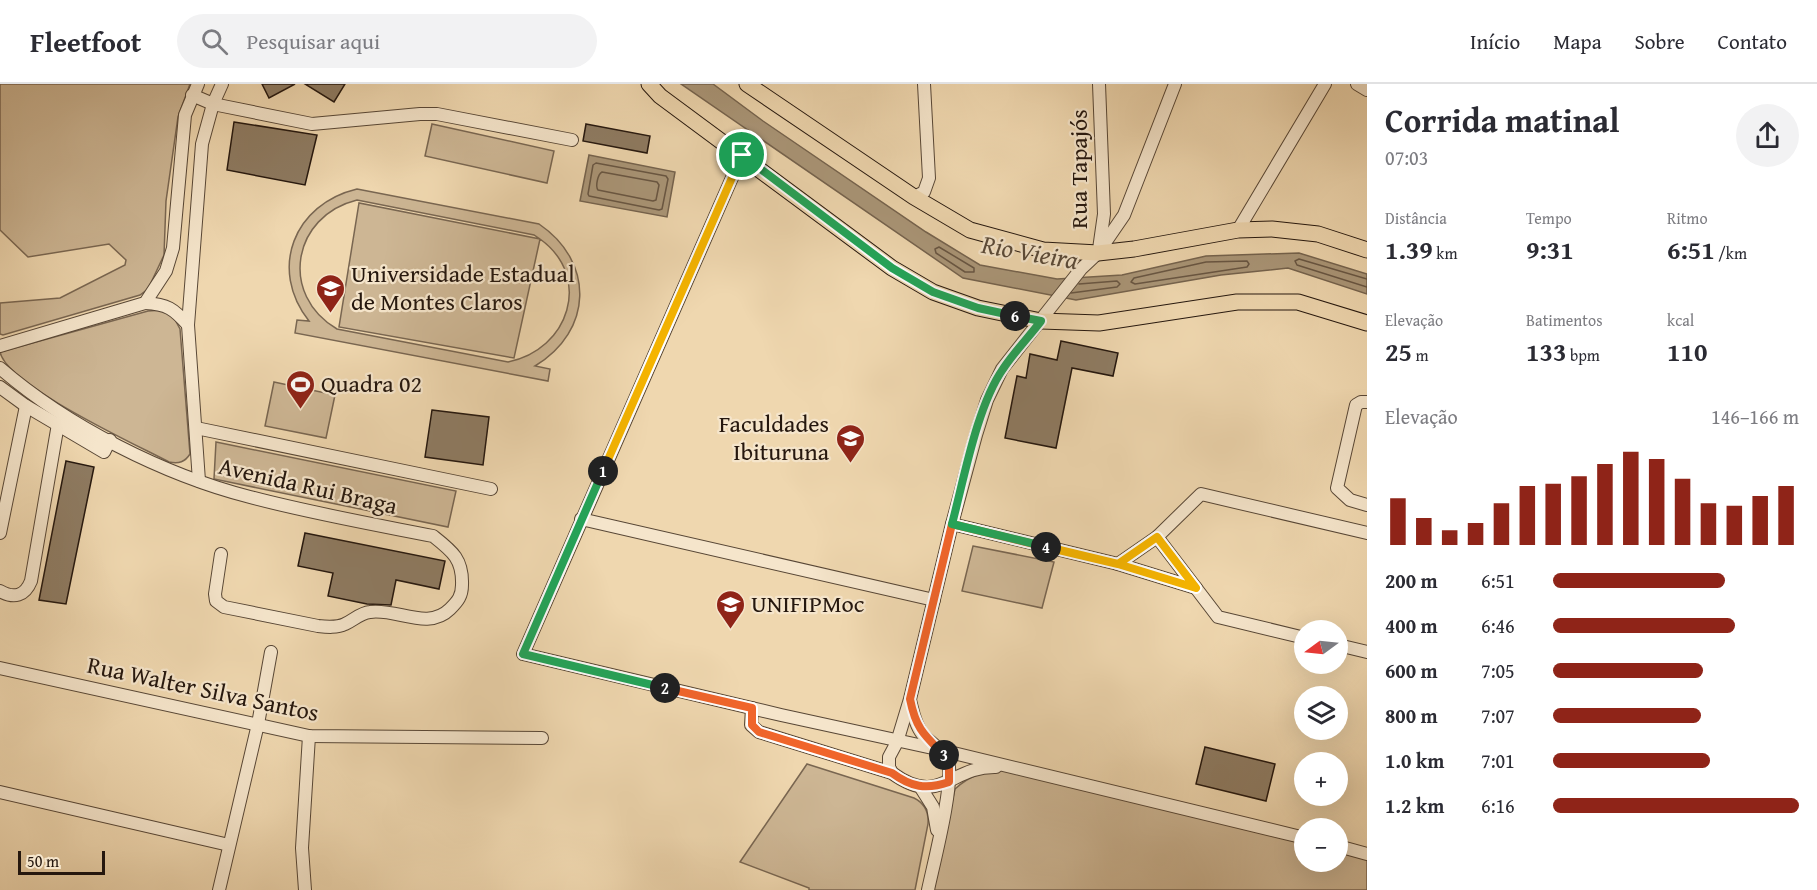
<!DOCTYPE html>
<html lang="pt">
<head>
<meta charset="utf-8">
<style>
	body { margin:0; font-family:"Gentium Book Plus",serif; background:#f2f2f3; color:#2b2b33; height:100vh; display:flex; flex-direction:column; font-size:22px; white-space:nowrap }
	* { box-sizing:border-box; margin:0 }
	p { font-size:20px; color:#7c7c81 }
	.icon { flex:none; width:33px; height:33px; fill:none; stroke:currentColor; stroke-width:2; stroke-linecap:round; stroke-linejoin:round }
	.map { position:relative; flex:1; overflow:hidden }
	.side { display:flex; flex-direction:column; background:#fff; width:450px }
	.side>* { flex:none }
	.needle { width:39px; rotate:255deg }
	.tools { position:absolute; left:1294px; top:536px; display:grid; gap:12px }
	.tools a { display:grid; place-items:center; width:54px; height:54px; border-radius:50%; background:#fff; box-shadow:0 6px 24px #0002; font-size:30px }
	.scale { position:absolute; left:18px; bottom:15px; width:87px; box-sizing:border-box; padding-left:6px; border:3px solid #25170e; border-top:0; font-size:16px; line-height:21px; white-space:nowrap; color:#25170e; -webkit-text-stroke:4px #f5e5cb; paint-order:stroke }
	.pin { position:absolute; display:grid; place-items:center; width:51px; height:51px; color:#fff; margin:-26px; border:3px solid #fff; border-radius:50%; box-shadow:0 2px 6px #0007 }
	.km { position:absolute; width:30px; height:30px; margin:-15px; border-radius:50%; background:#222; color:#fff; font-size:16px; line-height:30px; text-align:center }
	.round { display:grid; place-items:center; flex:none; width:63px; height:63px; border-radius:32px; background:#f2f2f3 }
	.overview { display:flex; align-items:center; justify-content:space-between; height:102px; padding:0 18px }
	h1 { font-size:33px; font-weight:600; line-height:45px }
	.stats { display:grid; grid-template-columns:repeat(3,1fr); gap:9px; height:102px; padding:6px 18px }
	.stats div { display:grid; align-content:center }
	.stats b { font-size:26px; font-weight:600 }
	.stats small { font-size:16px; font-weight:400 }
	.stats p { font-size:16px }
	.chart { height:168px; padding:12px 18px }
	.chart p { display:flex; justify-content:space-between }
	.chart svg { width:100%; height:108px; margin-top:6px; stroke:#8f2418; stroke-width:6 }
	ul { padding:0 18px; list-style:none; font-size:20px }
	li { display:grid; grid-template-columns:96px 72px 1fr; align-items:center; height:45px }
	li i { height:15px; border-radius:8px; background:#8f2418 }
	header { display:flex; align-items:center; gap:36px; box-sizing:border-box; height:84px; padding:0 30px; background:#fff; border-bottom:2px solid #e1e1e2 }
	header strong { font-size:28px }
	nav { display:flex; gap:33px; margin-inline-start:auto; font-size:21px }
	.search { width:420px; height:54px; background:#f2f2f3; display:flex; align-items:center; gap:15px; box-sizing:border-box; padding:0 21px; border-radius:33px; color:#7c7c81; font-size:22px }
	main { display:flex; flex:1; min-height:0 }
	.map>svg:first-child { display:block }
</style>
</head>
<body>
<header>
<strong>Fleetfoot</strong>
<div class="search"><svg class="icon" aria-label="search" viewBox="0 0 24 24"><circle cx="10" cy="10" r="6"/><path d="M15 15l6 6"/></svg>Pesquisar aqui</div>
<nav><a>Início</a><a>Mapa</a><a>Sobre</a><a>Contato</a></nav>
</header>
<main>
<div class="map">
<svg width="1367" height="806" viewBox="0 0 1367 806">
	<rect width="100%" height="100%" fill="#efd7af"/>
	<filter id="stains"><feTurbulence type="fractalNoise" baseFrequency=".00333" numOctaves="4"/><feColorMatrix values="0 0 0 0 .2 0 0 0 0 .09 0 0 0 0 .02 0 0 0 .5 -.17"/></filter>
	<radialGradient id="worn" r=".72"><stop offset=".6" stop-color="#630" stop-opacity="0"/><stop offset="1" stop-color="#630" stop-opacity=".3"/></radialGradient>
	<g fill="#cdb694" stroke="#796651" stroke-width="1.5" fill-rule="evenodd">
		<path d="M0,0H190L178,33L166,117L164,171L148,205L140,211L3,251L0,250V219L60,214L125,181L126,176L109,160L28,173L0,146Z"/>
		<path d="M432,40L554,67L547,99L425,72Z"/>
		<path d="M357,105L539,140C595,178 593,247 535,282L550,285L548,297L295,249L297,236L309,237C268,185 294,120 357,105ZM357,116L534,151L540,155L359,119L339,243L514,274L540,155C593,193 569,266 508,278L337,245C279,211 292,132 357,116Z"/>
		<path d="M163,226L173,232L180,245L190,370C185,378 179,380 169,378C137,361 6,301 0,268L148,227Z"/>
		<path d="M274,298L335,311L326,354L265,342Z"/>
		<path d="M216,358L456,407L448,443L214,395Z"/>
		<path d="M973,462L1054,478L1042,524L962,507Z"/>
		<path d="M807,680L914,714C924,719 929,728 928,740L915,806H809V804L740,778Z"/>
		<path d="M1003,686L1305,759V777H1338V767L1367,774V806H932L955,705C970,691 983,688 1003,686Z"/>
	</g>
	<g fill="#aa9678" stroke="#75634e" stroke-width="1.5">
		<path d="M681,0H713L763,37L926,148L980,181L1057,195L1122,191L1206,172L1299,169L1367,190V210L1288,184L1221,191L1076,216L963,194Z"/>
		<path d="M589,71L675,88L667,133L580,117Z"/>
	</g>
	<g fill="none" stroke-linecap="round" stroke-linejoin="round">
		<g stroke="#685643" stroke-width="1.5">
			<path d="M596,79L666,92L668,95L662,125L659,126L589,112L588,110L593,81Z"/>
			<path d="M602,88L657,98L659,101L656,116L653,117L598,106C595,102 598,90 602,88Z"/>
			<path d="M939,163L974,184V188H965L936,169L935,165Z"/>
			<path d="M1247,177L1249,180L1247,183L1135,200L1131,198L1134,194L1206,178Z"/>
			<path d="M1367,195L1299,175L1295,177L1297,181L1367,203"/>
			<path d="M1071,209L1117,203L1120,200L1117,197L1079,200"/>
		</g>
	</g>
	<g fill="#8e7b62" stroke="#25170e" stroke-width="1.5">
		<path d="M262,0H295L269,14Z"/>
		<path d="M305,0H345L334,18Z"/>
		<path d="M234,38L317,51L305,101L227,86Z"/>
		<path d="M586,40L650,52L647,69L583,57Z"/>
		<path d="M1061,257L1118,269L1113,292L1072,284L1056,364L1005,354L1017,292L1026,294L1030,270L1057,276Z"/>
		<path d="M432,326L489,333L483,381L425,373Z"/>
		<path d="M66,377L94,383L66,520L39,516Z"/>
		<path d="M305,449L445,477L439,505L396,496L391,521L367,520L328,512L333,489L298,482Z"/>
		<path d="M1205,663L1275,680L1266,717L1196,700Z"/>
	</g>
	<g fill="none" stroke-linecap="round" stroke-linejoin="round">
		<defs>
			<g id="minor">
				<path d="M1357,0L1367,6"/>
				<path d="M192,11L213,20L312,40L420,30H437L572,56"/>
				<path d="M742,71L523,570L781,631L937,665L1305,754"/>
				<path d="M914,113L924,108L929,94L924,0"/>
				<path d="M1238,146L1325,0"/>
				<path d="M1099,165L1104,130L1099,0"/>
				<path d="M145,219C167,220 174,225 188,241"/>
				<path d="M0,262L145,219L166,187L173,164L185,31L198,0"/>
				<path d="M0,284C67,342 164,391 250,413C310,429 372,440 433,452C452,467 463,475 462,501C462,512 458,517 450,525C428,547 397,524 370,528C360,529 354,536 345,540C337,544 327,543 318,542L224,523L216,517L215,510L221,470"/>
				<path d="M0,303L26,322L104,368L110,356"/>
				<path d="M1367,318H1361L1356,321L1337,404L1350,416L1367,421"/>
				<path d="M196,344L491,405"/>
				<path d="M199,397L188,241L202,60L213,20L222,0"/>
				<path d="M581,435L934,516"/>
				<path d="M952,440L1118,480L1196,504"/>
				<path d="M0,449L26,322"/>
				<path d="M1157,453L1218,533L1305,554"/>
				<path d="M1118,480L1157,453L1201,410L1367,449"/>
				<path d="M0,507C14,515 25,512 31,497L58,340"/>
				<path d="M1338,561L1367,568"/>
				<path d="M0,584L309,652L542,654"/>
				<path d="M910,616C913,628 915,641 923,651C931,659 944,667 948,678C955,698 933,782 928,806"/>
				<path d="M752,624L751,641L759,648L892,689C940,724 950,682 996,683"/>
				<path d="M892,689L889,683V673L897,658L910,615L952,440L976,351L987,316L1002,285L1081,185L1098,169L1124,131L1175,0"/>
				<path d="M921,704L933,723L937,746"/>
				<path d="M0,708L229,761"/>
				<path d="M1338,762L1367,770"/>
				<path d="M219,806L258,640L271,568"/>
				<path d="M305,806L302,764L309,652"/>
			</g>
			<g id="major">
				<path d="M649,0L660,12L892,184L933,208L978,224L1041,237L1099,239L1237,218H1298L1367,239"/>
				<path d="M747,0L914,113L970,146L1043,166L1098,169L1134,165L1238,146L1272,145L1318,150L1367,166"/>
			</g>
		</defs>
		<use href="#minor" stroke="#584736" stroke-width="14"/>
		<use href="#major" stroke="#25170e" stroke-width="17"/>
		<use href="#minor" stroke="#f5e5cb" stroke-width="12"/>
		<use href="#major" stroke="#efd7af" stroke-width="15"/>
	</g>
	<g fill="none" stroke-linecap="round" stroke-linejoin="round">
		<defs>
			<path id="split-1" d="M603,387L742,71"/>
			<path id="split-2" d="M603,387L523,570L665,604"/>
			<path id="split-3" d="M665,604L752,624V641L759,648L892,689C911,703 926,706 949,698V679L944,671"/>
			<path id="split-4" d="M944,671C924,651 916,645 910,615L952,440L1046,463"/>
			<path id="split-5" d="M1043,462L1118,480L1157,453L1196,504L1118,480L1046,463"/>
			<path id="split-6" d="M1015,232L1041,237C1029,253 1014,268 1003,285C977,322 964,395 952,440L1043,462"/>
			<path id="split-7" d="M742,71L892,184L933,208L978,224L1015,232"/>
		</defs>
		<use href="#split-1" stroke="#fff" stroke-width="12"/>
		<use href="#split-2" stroke="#fff" stroke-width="12"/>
		<use href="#split-3" stroke="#fff" stroke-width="12"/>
		<use href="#split-4" stroke="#fff" stroke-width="12"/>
		<use href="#split-5" stroke="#fff" stroke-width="12"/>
		<use href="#split-6" stroke="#fff" stroke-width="12"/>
		<use href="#split-7" stroke="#fff" stroke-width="12"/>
		<use href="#split-1" stroke="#f5b400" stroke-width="8"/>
		<use href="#split-2" stroke="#22a559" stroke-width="8"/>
		<use href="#split-3" stroke="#f0652b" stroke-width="8"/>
		<use href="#split-4" stroke="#f0652b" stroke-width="8"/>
		<use href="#split-5" stroke="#f5b400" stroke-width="8"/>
		<use href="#split-6" stroke="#22a559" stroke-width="8"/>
		<use href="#split-7" stroke="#22a559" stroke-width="8"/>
	</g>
	<defs>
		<symbol id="university-pin" viewBox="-11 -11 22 30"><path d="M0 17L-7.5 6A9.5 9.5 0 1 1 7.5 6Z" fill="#8f2418" stroke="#f5e5cb"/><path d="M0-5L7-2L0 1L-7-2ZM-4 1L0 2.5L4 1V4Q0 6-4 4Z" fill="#fff"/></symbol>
		<symbol id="stadium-pin" viewBox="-11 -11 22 30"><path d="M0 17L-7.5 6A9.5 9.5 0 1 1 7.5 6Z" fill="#8f2418" stroke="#f5e5cb"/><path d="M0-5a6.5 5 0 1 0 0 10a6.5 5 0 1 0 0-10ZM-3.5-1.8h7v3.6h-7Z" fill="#fff"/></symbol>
	</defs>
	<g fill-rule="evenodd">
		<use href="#university-pin" x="314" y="188" width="33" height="45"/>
		<use href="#stadium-pin" x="284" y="284" width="33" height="45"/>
		<use href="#university-pin" x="834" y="338" width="33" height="45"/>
		<use href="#university-pin" x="714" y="504" width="33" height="45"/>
	</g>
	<g text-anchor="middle" stroke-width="4.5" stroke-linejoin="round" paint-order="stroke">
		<g font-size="24" fill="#25170e" stroke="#f5e5cb">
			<text transform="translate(1079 85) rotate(-90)" y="8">Rua Tapajós</text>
			<text transform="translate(308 402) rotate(13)" y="8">Avenida Rui Braga</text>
			<text transform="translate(203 605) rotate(12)" y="8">Rua Walter Silva Santos</text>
		</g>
		<g font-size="24" fill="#25170e" stroke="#f5e5cb" text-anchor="start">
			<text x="351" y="198">Universidade Estadual<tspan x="351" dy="28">de Montes Claros</tspan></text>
			<text x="321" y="308">Quadra 02</text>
			<text x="829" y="348" text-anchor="end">Faculdades<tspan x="829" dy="28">Ibituruna</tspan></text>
			<text x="751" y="528">UNIFIPMoc</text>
		</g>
		<g font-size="26" font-style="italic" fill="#5a4a38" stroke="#f5e5cb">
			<text transform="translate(1030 168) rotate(10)" y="9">Rio Vieira</text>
		</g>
	</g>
	<rect width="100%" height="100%" filter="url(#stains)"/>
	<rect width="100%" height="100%" fill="url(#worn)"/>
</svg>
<div class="tools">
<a><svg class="needle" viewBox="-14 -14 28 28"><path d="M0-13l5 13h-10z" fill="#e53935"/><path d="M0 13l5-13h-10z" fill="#7c7c81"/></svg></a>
<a><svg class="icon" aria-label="layers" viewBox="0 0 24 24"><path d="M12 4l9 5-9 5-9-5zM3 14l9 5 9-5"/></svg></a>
<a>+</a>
<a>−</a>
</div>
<div class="scale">50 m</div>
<div class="pin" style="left:742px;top:71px;background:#1e9e55"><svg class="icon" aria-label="arrive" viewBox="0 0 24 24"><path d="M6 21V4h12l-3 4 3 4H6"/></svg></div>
<b class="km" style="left:603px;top:387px">1</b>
<b class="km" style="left:665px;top:604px">2</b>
<b class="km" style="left:944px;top:671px">3</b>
<b class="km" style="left:1046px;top:463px">4</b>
<b class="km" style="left:1015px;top:232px">6</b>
</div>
<section class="side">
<div class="overview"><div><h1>Corrida matinal</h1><p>07:03</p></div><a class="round"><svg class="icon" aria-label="share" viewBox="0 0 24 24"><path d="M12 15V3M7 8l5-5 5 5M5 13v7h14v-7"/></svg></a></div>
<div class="stats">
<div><p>Distância</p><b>1.39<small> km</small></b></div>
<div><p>Tempo</p><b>9:31</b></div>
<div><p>Ritmo</p><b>6:51<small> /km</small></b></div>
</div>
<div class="stats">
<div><p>Elevação</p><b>25<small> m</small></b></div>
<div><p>Batimentos</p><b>133<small> bpm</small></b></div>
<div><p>kcal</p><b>110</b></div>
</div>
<div class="chart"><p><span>Elevação</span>146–166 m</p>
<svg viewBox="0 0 160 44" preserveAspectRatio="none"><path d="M5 44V25M15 44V33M25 44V38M35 44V35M45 44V27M55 44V20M65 44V19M75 44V16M85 44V11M95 44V6M105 44V9M115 44V17M125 44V27M135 44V28M145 44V24M155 44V20"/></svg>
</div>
<ul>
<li><b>200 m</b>6:51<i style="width:70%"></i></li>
<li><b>400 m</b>6:46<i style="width:74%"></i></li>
<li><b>600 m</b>7:05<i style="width:61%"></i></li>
<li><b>800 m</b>7:07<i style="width:60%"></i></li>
<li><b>1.0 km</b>7:01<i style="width:64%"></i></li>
<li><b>1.2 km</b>6:16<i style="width:100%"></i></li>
</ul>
</section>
</main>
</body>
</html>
